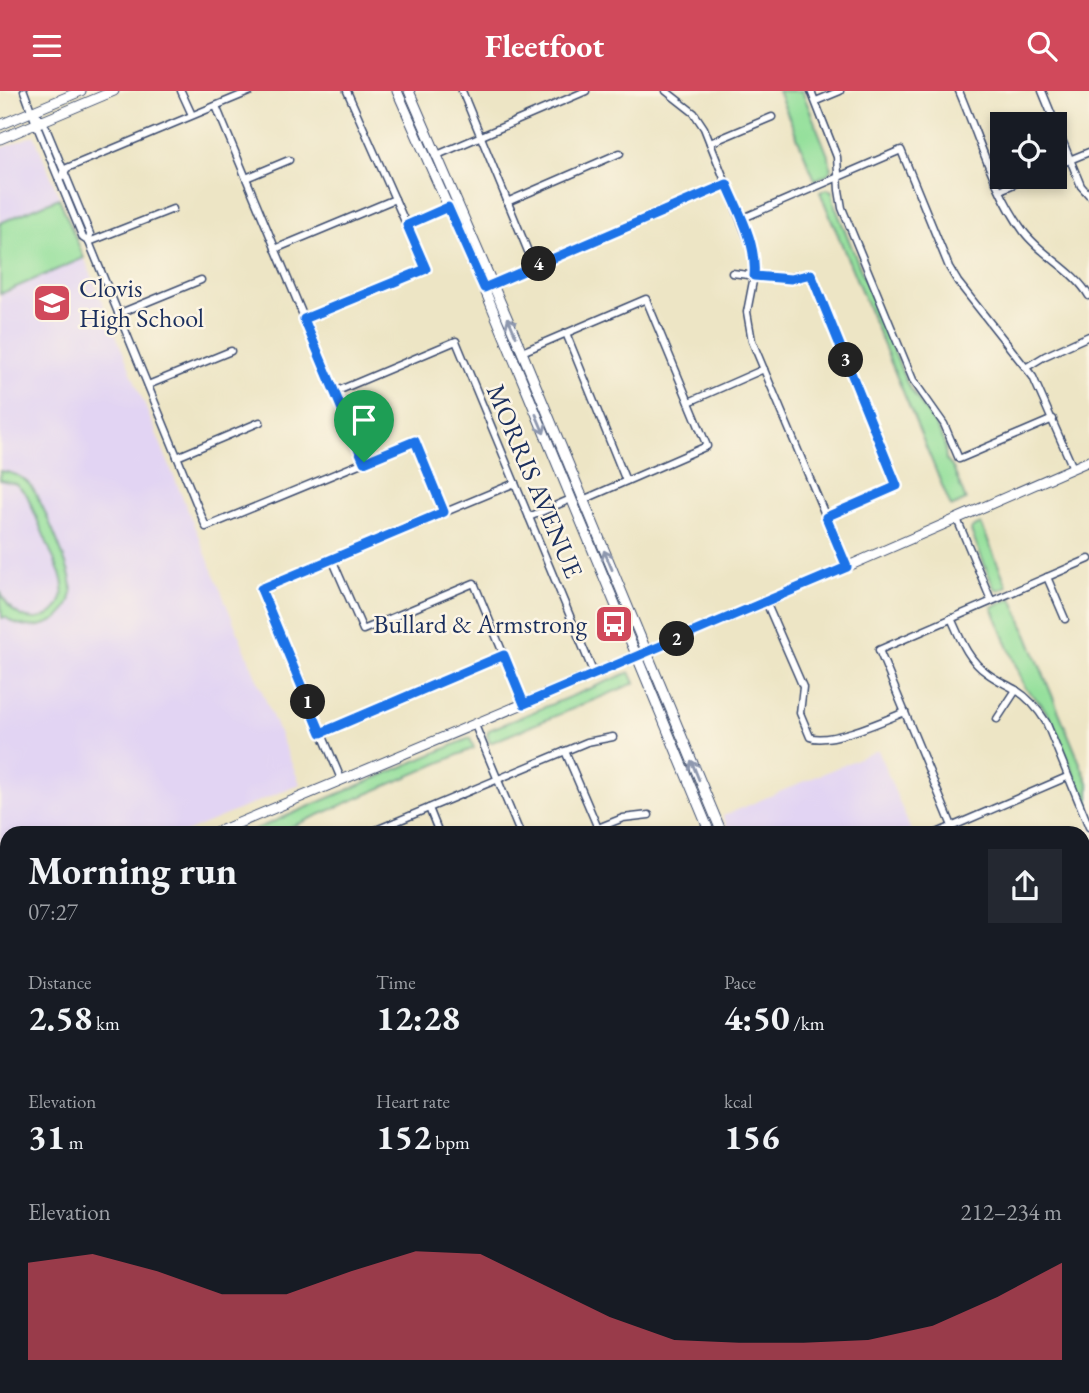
<!DOCTYPE html>
<html lang="en">
<head>
<meta charset="utf-8">
<style>
	body { margin:0; font-family:"EB Garamond",serif; background:#242831; color:#f1f3f6; height:100vh; display:flex; flex-direction:column; font-size:26px; white-space:nowrap }
	* { box-sizing:border-box; margin:0 }
	p { font-size:23px; color:#9ea1a6 }
	.icon { flex:none; width:38px; height:38px; fill:none; stroke:currentColor; stroke-width:2; stroke-linecap:round; stroke-linejoin:round }
	.map { position:relative; flex:1; overflow:hidden }
	.side { position:absolute; left:0px; top:735px; width:1090px; height:567px; display:flex; flex-direction:column; background:#171b24; border-radius:21px 21px 0 0; box-shadow:0 4px 10px #0003 }
	.side>* { flex:none }
	.fabs { position:absolute; left:990px; top:21px; display:grid; gap:14px }
	.fabs a { display:grid; place-items:center; width:77px; height:77px; border-radius:0px; background:#171b24; box-shadow:0 4px 10px #0003; font-size:35px }
	.pin { position:absolute; display:grid; place-items:center; width:60px; height:60px; color:#fff; margin:-72px -30px; border-radius:50% 50% 50% 0; rotate:-45deg; box-shadow:0 0 7px #0007 }
	.pin .icon { rotate:45deg }
	.km { position:absolute; width:35px; height:35px; margin:-18px; border-radius:50%; background:#222; color:#fff; font-size:19px; line-height:35px; text-align:center }
	.round { display:grid; place-items:center; flex:none; width:74px; height:74px; border-radius:0px; background:#242831 }
	.overview { display:flex; align-items:center; justify-content:space-between; height:119px; padding:0 28px }
	h1 { font-size:38px; font-weight:700; line-height:52px }
	.stats { display:grid; grid-template-columns:repeat(3,1fr); gap:10px; height:119px; padding:7px 28px }
	.stats div { display:grid; align-content:center }
	.stats b { font-size:35px; font-weight:700 }
	.stats small { font-size:19px; font-weight:400 }
	.stats p { font-size:19px }
	.chart { height:196px; padding:14px 28px }
	.chart p { display:flex; justify-content:space-between }
	.chart svg { width:100%; height:126px; margin-top:7px; fill:#d1495b; opacity:.7 }
	header { display:flex; justify-content:space-between; align-items:center; height:91px; padding:0 28px; background:#d1495b; color:#fff; font-size:32px; font-weight:700 }
	.map>svg:first-child { display:block }
</style>
</head>
<body>
<header><svg class="icon" aria-label="menu" viewBox="0 0 24 24"><path d="M4 6h16M4 12h16M4 18h16"/></svg>Fleetfoot<svg class="icon" aria-label="search" viewBox="0 0 24 24"><circle cx="10" cy="10" r="6"/><path d="M15 15l6 6"/></svg></header>
<div class="map">
<svg width="1089" height="1302" viewBox="0 0 1089 1302">
	<rect width="100%" height="100%" fill="#fcf5e5"/>
	<filter id="ink" filterUnits="userSpaceOnUse"><feTurbulence type="fractalNoise" baseFrequency=".0143" numOctaves="2"/><feDisplacementMap in="SourceGraphic" scale="14" xChannelSelector="R" yChannelSelector="G"/><feConvolveMatrix kernelMatrix="1 2 1 2 8 2 1 2 1" color-interpolation-filters="sRGB"/></filter>
	<filter id="wash" filterUnits="userSpaceOnUse"><feTurbulence type="fractalNoise" baseFrequency=".00686" numOctaves="4" result="noise"/><feDisplacementMap in="SourceGraphic" scale="28" xChannelSelector="R" yChannelSelector="G"/><feGaussianBlur stdDeviation="1.57" result="paint"/><feColorMatrix in="noise" values="0 0 0 0 0 0 0 0 0 0 0 0 0 0 0 0 0 1.4 0 .05"/><feComposite in="paint" operator="in"/></filter>
	<g filter="url(#wash)">
		<rect width="100%" height="100%" fill="#ede5c5"/>
		<g fill="#e2d4f3">
			<path d="M34,44L300,693L183,742H7V816L0,819V58Z"/>
			<path d="M878,659L912,742H730L723,725Z"/>
		</g>
		<g fill="#95e09c" stroke="#58887d" stroke-width="2">
			<path d="M778,0H802L829,67L831,78L828,83L815,89Z"/>
			<path d="M827,98L832,100L835,115L905,288C916,311 936,328 944,352C946,358 945,364 946,369L953,377L966,409L951,416L820,101Z"/>
			<path d="M59,107L84,167L0,203V132Z"/>
			<path d="M0,380C11,381 21,384 29,393C40,404 72,482 72,497C72,533 31,546 5,526L2,527L0,500C20,548 74,528 61,485L27,404L16,393L0,389Z"/>
			<path d="M981,433L1007,495L999,499L994,497L971,440L972,437Z"/>
			<path d="M1012,507L1089,694V719L1052,630L1041,613L1025,597L992,516Z"/>
			<path d="M630,581L635,592L490,652L487,644L489,639Z"/>
			<path d="M470,647L474,657L277,742H247Z"/>
			<path d="M963,1295H1083L1086,1302H966Z"/>
		</g>
	</g>
	<g filter="url(#ink)">
		<g fill="none" stroke-linecap="round" stroke-linejoin="round">
			<defs>
				<g id="street">
					<path d="M24,0L36,33L83,147L89,151L206,436L415,350L444,421"/>
					<path d="M181,0L192,24"/>
					<path d="M462,0L534,175"/>
					<path d="M666,0L694,22L704,37L754,163V185L747,221L752,250L847,476"/>
					<path d="M811,0L837,66L839,99L842,117L913,289L944,333L959,368L1053,328"/>
					<path d="M959,0C979,47 994,100 1024,141C1042,165 1074,179 1089,205"/>
					<path d="M1042,0L1081,95L1089,104"/>
					<path d="M816,10L840,0"/>
					<path d="M216,15L364,371"/>
					<path d="M33,20L43,30L90,143L89,151"/>
					<path d="M710,52L772,26"/>
					<path d="M435,65L586,0"/>
					<path d="M1055,75L1089,61"/>
					<path d="M246,87L289,69"/>
					<path d="M59,89L67,77L251,0"/>
					<path d="M1000,99L1031,86"/>
					<path d="M507,111L620,62"/>
					<path d="M741,128L901,59L949,176L958,191L1033,286L1073,377"/>
					<path d="M407,134L450,116"/>
					<path d="M89,151L173,118"/>
					<path d="M275,158L395,108"/>
					<path d="M732,182L780,188L811,183L897,395L826,426"/>
					<path d="M489,195L727,93"/>
					<path d="M118,223L201,189"/>
					<path d="M305,228L426,178L347,0"/>
					<path d="M566,242L626,390"/>
					<path d="M522,261L646,208L707,355L583,409"/>
					<path d="M1027,276L1045,265L1089,245"/>
					<path d="M148,294L231,260"/>
					<path d="M335,301L456,250L594,583"/>
					<path d="M689,311L764,278"/>
					<path d="M177,366L260,331"/>
					<path d="M529,426L571,408"/>
					<path d="M957,428L991,509"/>
					<path d="M332,468L363,539L474,492L524,613"/>
					<path d="M1047,486L1065,528"/>
					<path d="M766,511L803,596L800,622L810,646C829,654 885,629 905,621"/>
					<path d="M951,527C960,547 968,569 987,582C996,589 1006,593 1016,599C1029,607 1038,618 1046,631L1089,736"/>
					<path d="M997,628L1016,599"/>
					<path d="M475,634L520,742"/>
					<path d="M321,642L504,564"/>
					<path d="M565,660L600,742"/>
					<path d="M341,688L261,498L515,392"/>
					<path d="M429,717L439,742"/>
					<path d="M952,735L879,559L1089,468"/>
					<path d="M598,737L623,727L649,724"/>
					<path d="M369,742L587,651L613,646"/>
					<path d="M937,742L1067,686"/>
					<path d="M1083,769L1089,766"/>
					<path d="M1086,849L1089,857"/>
					<path d="M0,901L7,898"/>
					<path d="M1083,1049L1087,1058L1089,1057"/>
					<path d="M0,1067L7,1064"/>
					<path d="M0,1140L7,1156"/>
					<path d="M1083,1149L1089,1147"/>
					<path d="M1083,1241L1089,1239"/>
					<path d="M1083,1277L1089,1290"/>
					<path d="M64,1295L67,1302"/>
					<path d="M511,1295L514,1302"/>
					<path d="M590,1295L593,1302"/>
					<path d="M1033,1295L1037,1302"/>
					<path d="M39,1302L53,1295"/>
					<path d="M234,1302L247,1295"/>
					<path d="M358,1302L365,1295"/>
					<path d="M470,1302L487,1295"/>
					<path d="M632,1302L648,1295"/>
				</g>
				<g id="secondary">
					<path d="M397,0L484,197L710,742"/>
					<path d="M409,0L522,261L722,742"/>
					<path d="M0,34L81,0"/>
					<path d="M0,48L114,0"/>
					<path d="M215,742L766,511L1089,370"/>
					<path d="M0,833L7,830"/>
					<path d="M0,923L7,941"/>
					<path d="M155,1295L158,1302"/>
					<path d="M939,1295L942,1302"/>
					<path d="M952,1295L955,1302"/>
				</g>
				<g id="primary">
					<path d="M1083,1164L1089,1162"/>
					<path d="M1083,1178L1089,1175"/>
					<path d="M766,1302L783,1295"/>
					<path d="M798,1302L814,1295"/>
				</g>
			</defs>
			<use href="#street" stroke="#3a4a6d" stroke-width="9"/>
			<use href="#secondary" stroke="#3a4a6d" stroke-width="11"/>
			<use href="#primary" stroke="#3a4a6d" stroke-width="12"/>
			<use href="#street" stroke="#fff" stroke-width="6"/>
			<use href="#secondary" stroke="#fff" stroke-width="9"/>
			<use href="#primary" stroke="#fff" stroke-width="10"/>
		</g>
		<defs><path id="oneway-shaft" d="M-6 0H5M1.5-3L5.5 0L1.5 3" fill="none" stroke-width="1.6" stroke-linecap="round" stroke-linejoin="round" transform="scale(1.75)"/></defs>
		<g stroke="#8d97ae">
			<use href="#oneway-shaft" transform="translate(512 236) rotate(-113)"/>
			<use href="#oneway-shaft" transform="translate(540 333) rotate(67)"/>
			<use href="#oneway-shaft" transform="translate(608 469) rotate(-113)"/>
			<use href="#oneway-shaft" transform="translate(695 679) rotate(-112)"/>
		</g>
	</g>
	<g fill="none" stroke-linecap="round" stroke-linejoin="round" filter="url(#ink)">
		<defs>
			<path id="route" d="M727,93C739,122 757,152 754,185L791,188L811,183L897,395L826,426L847,476L524,613L504,564L321,642L261,498L444,421L415,350L364,371L304,228L426,178L407,134L448,116L484,197Z"/>
		</defs>
		<use href="#route" stroke="#fff" stroke-width="14"/>
		<use href="#route" stroke="#1a73e8" stroke-width="9"/>
	</g>
	<defs>
		<symbol id="school-square" viewBox="-11 -11 22 22"><rect x="-9" y="-9" width="18" height="18" rx="4" fill="#d1495b" stroke="#fcf5e5"/><path d="M0-5L7-2L0 1L-7-2ZM-4 1L0 2.5L4 1V4Q0 6-4 4Z" fill="#fff"/></symbol>
		<symbol id="bus-square" viewBox="-11 -11 22 22"><rect x="-9" y="-9" width="18" height="18" rx="4" fill="#d1495b" stroke="#fcf5e5"/><path d="M-5-6H5V4H4V6H2V4H-2V6H-4V4H-5ZM-3.5-4V0h7V-4ZM-3.5 1.2v1.5H-2V1.2ZM2 1.2v1.5H3.5V1.2Z" fill="#fff"/></symbol>
	</defs>
	<g fill-rule="evenodd">
		<use href="#school-square" x="30" y="190" width="44" height="44"/>
		<use href="#bus-square" x="592" y="511" width="44" height="44"/>
	</g>
	<g text-anchor="middle" stroke-width="5" stroke-linejoin="round" paint-order="stroke">
		<g font-size="26" fill="#1b2f5e" stroke="#fcf5e5" text-anchor="start">
			<text x="79" y="206">Clovis<tspan x="79" dy="30">High School</tspan></text>
			<text x="587" y="542" text-anchor="end">Bullard &amp; Armstrong</text>
		</g>
		<g font-size="26" fill="#1b2f5e" stroke="#fcf5e5">
			<text transform="translate(535 390) rotate(67)" y="9">MORRIS AVENUE</text>
		</g>
	</g>
</svg>
<div class="fabs">
<a><svg class="icon" aria-label="locate" viewBox="0 0 24 24"><circle cx="12" cy="12" r="6"/><path d="M12 2v4M12 18v4M2 12h4M18 12h4"/></svg></a>
</div>
<div class="pin" style="left:364px;top:371px;background:#1e9e55"><svg class="icon" aria-label="arrive" viewBox="0 0 24 24"><path d="M6 21V4h12l-3 4 3 4H6"/></svg></div>
<b class="km" style="left:308px;top:611px">1</b>
<b class="km" style="left:677px;top:548px">2</b>
<b class="km" style="left:846px;top:269px">3</b>
<b class="km" style="left:539px;top:173px">4</b>
<section class="side">
<div class="overview"><div><h1>Morning run</h1><p>07:27</p></div><a class="round"><svg class="icon" aria-label="share" viewBox="0 0 24 24"><path d="M12 15V3M7 8l5-5 5 5M5 13v7h14v-7"/></svg></a></div>
<div class="stats">
<div><p>Distance</p><b>2.58<small> km</small></b></div>
<div><p>Time</p><b>12:28</b></div>
<div><p>Pace</p><b>4:50<small> /km</small></b></div>
</div>
<div class="stats">
<div><p>Elevation</p><b>31<small> m</small></b></div>
<div><p>Heart rate</p><b>152<small> bpm</small></b></div>
<div><p>kcal</p><b>156</b></div>
</div>
<div class="chart"><p><span>Elevation</span>212–234 m</p>
<svg viewBox="0 0 160 44" preserveAspectRatio="none"><path d="M0 44V10L10 7L20 13L30 21L40 21L50 13L60 6L70 7L80 18L90 29L100 37L110 38L120 38L130 37L140 32L150 22L160 10V44z"/></svg>
</div>
</section>
</div>
</body>
</html>
